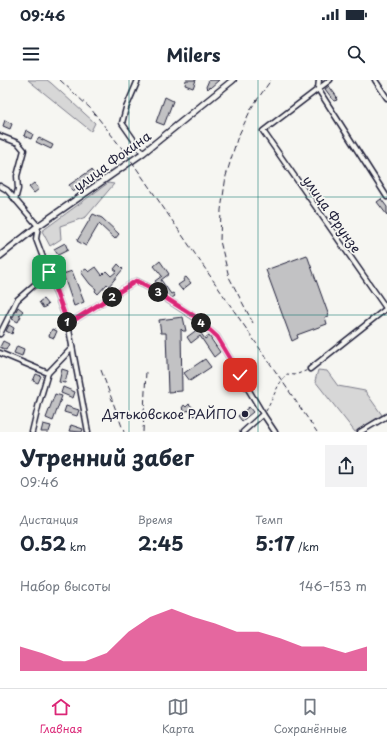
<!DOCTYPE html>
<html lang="ru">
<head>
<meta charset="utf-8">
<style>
	body { margin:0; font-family:"Playpen Sans",sans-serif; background:#f2f2f3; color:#1f2937; height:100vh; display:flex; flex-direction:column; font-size:15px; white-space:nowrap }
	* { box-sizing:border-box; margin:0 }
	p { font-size:13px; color:#747a83 }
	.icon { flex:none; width:22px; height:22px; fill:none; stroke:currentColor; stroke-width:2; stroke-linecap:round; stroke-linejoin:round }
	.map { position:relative; height:352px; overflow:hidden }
	.side { display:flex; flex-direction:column; background:#fff; flex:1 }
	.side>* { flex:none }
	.pin { position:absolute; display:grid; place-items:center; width:34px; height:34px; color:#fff; margin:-17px; border-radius:8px; box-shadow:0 2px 6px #0006 }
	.km { position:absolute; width:20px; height:20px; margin:-10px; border-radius:50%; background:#222; color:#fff; font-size:11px; line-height:20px; text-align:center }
	.round { display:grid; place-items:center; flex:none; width:42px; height:42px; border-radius:0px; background:#f2f2f3 }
	.headline { display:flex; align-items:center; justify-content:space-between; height:68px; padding:0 20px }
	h1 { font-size:22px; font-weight:700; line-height:30px }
	.stats { display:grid; grid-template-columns:repeat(3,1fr); gap:6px; height:68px; padding:4px 20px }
	.stats div { display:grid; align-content:center }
	.stats b { font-size:20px; font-weight:700 }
	.stats small { font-size:11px; font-weight:400 }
	.stats p { font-size:11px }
	.chart { height:112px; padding:8px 20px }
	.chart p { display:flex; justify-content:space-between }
	.chart svg { width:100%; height:72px; margin-top:4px; fill:#db2777; opacity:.7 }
	.status { display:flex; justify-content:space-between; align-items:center; height:28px; padding:0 20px; background:#fff; direction:ltr }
	.status svg { height:11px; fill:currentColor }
	header { display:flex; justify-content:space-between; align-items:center; height:52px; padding:0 20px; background:#fff; font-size:18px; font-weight:700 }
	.tab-bar { display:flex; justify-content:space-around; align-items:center; height:56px; border-top:1px solid #e0e1e3; background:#fff; font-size:11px; color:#747a83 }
	.tab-bar a { display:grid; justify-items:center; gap:2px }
	.tab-bar .current { color:#db2777 }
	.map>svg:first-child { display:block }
</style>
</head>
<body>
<div class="status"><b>09:46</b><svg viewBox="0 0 49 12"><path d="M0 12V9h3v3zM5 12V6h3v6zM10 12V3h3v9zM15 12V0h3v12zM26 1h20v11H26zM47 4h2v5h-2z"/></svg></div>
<header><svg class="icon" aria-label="menu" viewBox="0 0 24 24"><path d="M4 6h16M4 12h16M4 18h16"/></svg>Milers<svg class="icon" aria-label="search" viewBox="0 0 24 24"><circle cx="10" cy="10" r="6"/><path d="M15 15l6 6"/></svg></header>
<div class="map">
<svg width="387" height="352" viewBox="0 0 387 352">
	<rect width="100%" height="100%" fill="#f6f6f2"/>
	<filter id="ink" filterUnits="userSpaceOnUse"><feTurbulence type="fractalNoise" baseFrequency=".025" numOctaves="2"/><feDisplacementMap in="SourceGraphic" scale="8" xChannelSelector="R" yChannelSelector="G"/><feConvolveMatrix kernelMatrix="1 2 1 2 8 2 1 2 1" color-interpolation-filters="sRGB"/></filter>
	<g filter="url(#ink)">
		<g fill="#d7d7d7" stroke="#7c7c89">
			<path d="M28,0H47L51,3L95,43L91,51Z"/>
			<path d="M108,103L114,104L86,137L60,146L61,159L50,166L42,151Z"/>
			<path d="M318,290L327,291L338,306L365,311L382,335L355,352L315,301Z"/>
		</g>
		<g fill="#c2c2c4" stroke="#22223b">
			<path d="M186,0H196L193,8L185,5Z"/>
			<path d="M209,0H219L210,8L209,7L208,9L206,7Z"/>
			<path d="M329,6L337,17L336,18L337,20L334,21L325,9Z"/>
			<path d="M165,17L173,21L164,45L156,42Z"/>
			<path d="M5,40L12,44L10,49L3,46Z"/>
			<path d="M26,50L33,54L31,59L24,56Z"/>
			<path d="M39,58L53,65L51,69L36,62Z"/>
			<path d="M91,90L97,98L86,106L84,104L73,112L69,105Z"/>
			<path d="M34,103L39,109L34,113L29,107Z"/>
			<path d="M381,119L387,127V135L377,122Z"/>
			<path d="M93,134L102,138L119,154L115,159L99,144L86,166L77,161Z"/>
			<path d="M65,163L68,170L58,175L54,169Z"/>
			<path d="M307,175L329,236L325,237L327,244L297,255L298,258L292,261L266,190Z"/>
			<path d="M160,181L169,194L161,200L171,214L173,213L175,216L172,218L164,213L155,201L162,196L154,186Z"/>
			<path d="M118,184L123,189L109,206L107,204L98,214L95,211L96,209L90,204L81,192L86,189L89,192L96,187L102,195L106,191L111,196L117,191L114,189Z"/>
			<path d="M72,191L84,222L74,226L63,194Z"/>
			<path d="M186,197L191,203L182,210L178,205L184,201L183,199Z"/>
			<path d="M43,219L48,225L43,228L39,222Z"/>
			<path d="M18,227L23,231L19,236H21L18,242L12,239Z"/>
			<path d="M183,237L186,251H183L181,249L182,311L168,312L166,253H161L159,240Z"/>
			<path d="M9,245L14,248L12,254L6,251Z"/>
			<path d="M52,249L57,251L54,258L49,256Z"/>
			<path d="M198,249L205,259L209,256L220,272L214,277L200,256L191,263L187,257Z"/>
			<path d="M3,261L9,264L6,270L0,267Z"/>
			<path d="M17,266L24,269L22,276L14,273Z"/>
			<path d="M205,279L211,287L190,301L184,293Z"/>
			<path d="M62,289L68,291L65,303L59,302Z"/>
			<path d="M36,294L41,296L38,303L33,301Z"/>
			<path d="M63,307L75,312L73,318L61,313Z"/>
			<path d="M55,314L62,316L53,341L46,338Z"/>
			<path d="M189,324L198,332L194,336L188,330L186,332L182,328L184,325L186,327Z"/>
			<path d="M66,326L79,330L77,336L64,332Z"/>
			<path d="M249,327L253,332L242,341L238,336Z"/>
			<path d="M43,344L51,346L49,352H41Z"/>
			<path d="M71,345L83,349L82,352L69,351Z"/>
		</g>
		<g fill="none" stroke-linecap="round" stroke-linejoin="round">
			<defs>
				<g id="minor">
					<path d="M138,0L126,28L122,43L143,73"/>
					<path d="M319,0L318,9L387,117"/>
					<path d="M330,0L263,51L386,228"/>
					<path d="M375,0L387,18"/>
					<path d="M0,56L18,63L24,70L17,96L18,109L15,120"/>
					<path d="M0,106L7,110L38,146L36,159L68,244L88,352"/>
					<path d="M68,244L136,201L150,208L193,236L217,257L263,334"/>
					<path d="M0,254L17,220L49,192"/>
					<path d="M0,273L48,293"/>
					<path d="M310,289L387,228"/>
					<path d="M32,352L39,323L48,293L72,268"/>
					<path d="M243,352L263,334L275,352"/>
					<path d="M360,352L387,336"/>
				</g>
				<path id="major" d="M0,176L38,146L143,73L233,0"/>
			</defs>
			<use href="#minor" stroke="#22223b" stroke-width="7"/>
			<use href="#major" stroke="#22223b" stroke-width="8"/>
			<path stroke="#22223b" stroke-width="1" stroke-dasharray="3 3" stroke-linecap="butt" d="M266,331C273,319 278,302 287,294L295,295L308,290"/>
			<use href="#minor" stroke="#f6f6f2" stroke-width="4"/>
			<use href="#major" stroke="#f6f6f2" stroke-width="5"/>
			<g stroke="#22223b" stroke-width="1" stroke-dasharray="6 3" stroke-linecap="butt">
				<path d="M60,0L91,29L128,76L317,352"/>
				<path d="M253,243L229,197L220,161L221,130L226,96L237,59L252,27L271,0"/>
				<path d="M101,290L124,352"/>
				<path d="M143,352L146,291"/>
			</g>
		</g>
	</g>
	<g fill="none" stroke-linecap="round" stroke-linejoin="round" filter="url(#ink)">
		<defs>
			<path id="route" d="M49,192L68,244L136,201L150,208L194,236L217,257L240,295"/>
		</defs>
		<use href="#route" stroke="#fff" stroke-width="8"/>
		<use href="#route" stroke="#db2777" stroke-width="5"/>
	</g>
	<path fill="none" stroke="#0f766e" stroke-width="1" stroke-opacity="0.55" d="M129,0V352M258,0V352M0,117H387M0,235H387"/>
	<circle fill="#22223b" stroke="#f6f6f2" stroke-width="1.5" cx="245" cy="334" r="4"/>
	<g text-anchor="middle" stroke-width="3.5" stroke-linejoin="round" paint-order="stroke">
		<g font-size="13" fill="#22223b" stroke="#f6f6f2">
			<text transform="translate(112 81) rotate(-36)" y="5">улица Фокина</text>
			<text transform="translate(332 134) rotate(55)" y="5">улица Фрунзе</text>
		</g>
		<g font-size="13" fill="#22223b" stroke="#f6f6f2" text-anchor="end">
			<text x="237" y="339">Дятьковское РАЙПО</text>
		</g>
	</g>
</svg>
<div class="pin" style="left:49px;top:192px;background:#1e9e55"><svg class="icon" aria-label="arrive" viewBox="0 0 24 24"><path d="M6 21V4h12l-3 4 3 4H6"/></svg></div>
<div class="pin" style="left:240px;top:295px;background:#d93025"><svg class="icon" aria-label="check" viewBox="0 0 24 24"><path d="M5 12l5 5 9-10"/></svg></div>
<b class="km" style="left:67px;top:242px">1</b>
<b class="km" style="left:112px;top:217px">2</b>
<b class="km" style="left:158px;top:212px">3</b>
<b class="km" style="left:201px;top:243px">4</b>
</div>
<section class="side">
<div class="headline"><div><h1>Утренний забег</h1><p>09:46</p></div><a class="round"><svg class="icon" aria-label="share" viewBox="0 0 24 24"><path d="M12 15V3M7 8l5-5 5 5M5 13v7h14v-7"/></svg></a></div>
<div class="stats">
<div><p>Дистанция</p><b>0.52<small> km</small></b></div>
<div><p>Время</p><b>2:45</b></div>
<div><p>Темп</p><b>5:17<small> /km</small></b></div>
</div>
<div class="chart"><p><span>Набор высоты</span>146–153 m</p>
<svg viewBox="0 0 160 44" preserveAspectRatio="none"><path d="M0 44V29L10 33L20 38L30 38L40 33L50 20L60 11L70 6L80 11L90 15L100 20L110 20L120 24L130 29L140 29L150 33L160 29V44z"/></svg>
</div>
</section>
<nav class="tab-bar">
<a class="current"><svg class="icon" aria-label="home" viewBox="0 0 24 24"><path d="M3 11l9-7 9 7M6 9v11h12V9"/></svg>Главная</a>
<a><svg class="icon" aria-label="map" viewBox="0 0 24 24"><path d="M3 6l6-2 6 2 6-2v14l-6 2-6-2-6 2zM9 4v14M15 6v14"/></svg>Карта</a>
<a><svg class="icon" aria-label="saved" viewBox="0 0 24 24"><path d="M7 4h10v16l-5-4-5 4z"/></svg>Сохранённые</a>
</nav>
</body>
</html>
